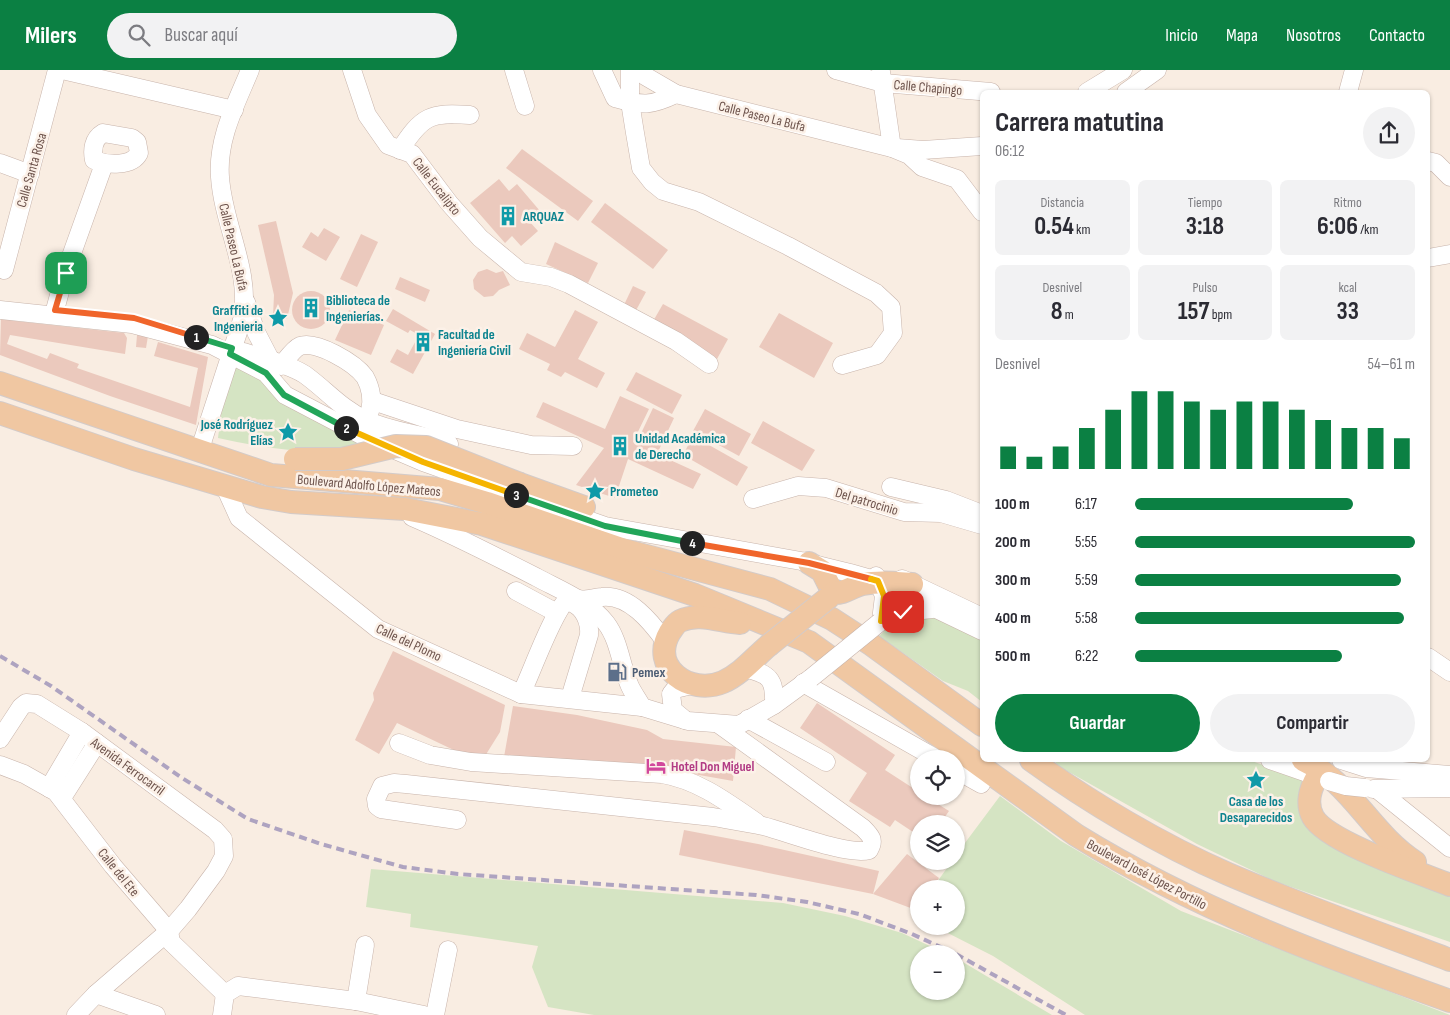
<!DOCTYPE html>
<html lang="es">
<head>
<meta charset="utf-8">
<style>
	body { margin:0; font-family:"Sofia Sans Condensed",sans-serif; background:#f2f2f3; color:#2b2b33; height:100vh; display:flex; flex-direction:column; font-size:19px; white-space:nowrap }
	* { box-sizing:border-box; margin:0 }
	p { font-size:16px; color:#7c7c81 }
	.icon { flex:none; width:28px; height:28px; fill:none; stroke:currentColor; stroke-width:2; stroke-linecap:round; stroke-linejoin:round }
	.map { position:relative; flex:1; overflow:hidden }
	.sheet { position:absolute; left:980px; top:20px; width:450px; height:672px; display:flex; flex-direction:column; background:#fff; border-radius:8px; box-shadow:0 1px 4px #0004 }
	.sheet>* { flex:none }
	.tools { position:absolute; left:910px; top:680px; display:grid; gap:10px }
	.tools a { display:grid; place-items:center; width:55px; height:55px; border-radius:50%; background:#fff; box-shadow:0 1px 4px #0004; font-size:25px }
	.pin { position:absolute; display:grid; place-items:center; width:42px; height:42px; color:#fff; margin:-21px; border-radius:10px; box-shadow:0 2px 8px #0006 }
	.km { position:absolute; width:25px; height:25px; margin:-12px; border-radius:50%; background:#222; color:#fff; font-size:14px; line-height:25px; text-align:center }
	.round { display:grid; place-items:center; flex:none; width:52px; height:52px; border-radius:26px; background:#f2f2f3 }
	.overview { display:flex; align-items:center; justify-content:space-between; height:85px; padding:0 15px }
	h1 { font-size:28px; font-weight:700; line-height:38px }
	.stats { display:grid; grid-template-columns:repeat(3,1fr); gap:8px; height:85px; padding:5px 15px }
	.stats div { display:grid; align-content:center; border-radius:8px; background:#f2f2f3; text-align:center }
	.stats b { font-size:25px; font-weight:700 }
	.stats small { font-size:14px; font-weight:400 }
	.stats p { font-size:14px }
	.chart { height:140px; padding:10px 15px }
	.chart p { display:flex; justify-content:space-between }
	.chart svg { width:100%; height:90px; margin-top:5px; stroke:#0b8043; stroke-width:6 }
	.primary-button { display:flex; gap:10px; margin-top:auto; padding:10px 15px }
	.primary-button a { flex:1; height:58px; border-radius:30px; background:#0b8043; color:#fff; font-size:20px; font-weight:700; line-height:58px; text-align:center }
	.primary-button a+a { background:#f2f2f3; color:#2b2b33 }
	ul { padding:0 15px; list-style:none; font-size:16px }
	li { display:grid; grid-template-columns:80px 60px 1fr; align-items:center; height:38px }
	li i { height:12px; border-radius:6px; background:#0b8043 }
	header { display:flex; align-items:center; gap:30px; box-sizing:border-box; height:70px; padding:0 25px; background:#0b8043; color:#fff }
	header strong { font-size:24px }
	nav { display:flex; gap:28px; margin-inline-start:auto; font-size:18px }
	.search { width:350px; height:45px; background:#f2f2f3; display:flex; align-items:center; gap:12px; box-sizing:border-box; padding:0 18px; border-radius:28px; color:#7c7c81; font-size:19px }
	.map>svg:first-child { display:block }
</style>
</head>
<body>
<header>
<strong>Milers</strong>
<div class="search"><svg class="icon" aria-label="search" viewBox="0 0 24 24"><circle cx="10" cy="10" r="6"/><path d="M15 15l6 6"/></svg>Buscar aquí</div>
<nav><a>Inicio</a><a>Mapa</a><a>Nosotros</a><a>Contacto</a></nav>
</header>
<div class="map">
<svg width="1450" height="945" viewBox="0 0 1450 945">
	<rect width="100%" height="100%" fill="#f9ede2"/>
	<g fill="#d5e4c3">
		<path d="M229,284L381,375C328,387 271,380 218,368Z"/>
		<path d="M935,545L982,569V632L968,621L943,611L879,566L896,551Z"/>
		<path d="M1053,690H1249L1302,709V737L1450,825V872L1274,811L1197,774L1060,697Z"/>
		<path d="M1000,726L1061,771L1181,841L1450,945H1085L993,886L934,856H956V819H932L952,791H956V785Z"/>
		<path d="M371,799L783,833L845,846L902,863L947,884H919V921H956V888L1052,945H594L548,937L532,897L538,876L410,857L411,844L366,837Z"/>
	</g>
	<g fill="#ebc9bd">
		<path d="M522,79L593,131L578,151L506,98Z"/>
		<path d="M499,109L509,121L517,114L540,141L529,151L538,161L521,176L512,166L505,173L470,133Z"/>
		<path d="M605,133L668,180L653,199L591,152Z"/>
		<path d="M276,151L293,223L287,249L273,246L274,225L258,155Z"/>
		<path d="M324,158L340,167L326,191L302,177L311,162L318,167Z"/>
		<path d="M361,164L378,172L357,217L340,209Z"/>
		<path d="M555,172L598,193L588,213L546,194Z"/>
		<path d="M487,199L496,203L503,201L510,215L499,220L493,226L484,227L474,219L473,210L478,202Z"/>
		<path d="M400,207L430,220L425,232L395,219Z"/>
		<path d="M633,216L646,222L634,244L623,237Z"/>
		<circle cx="311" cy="240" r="19"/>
		<path d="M663,234L728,269L717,289L652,253Z"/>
		<path d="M393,239L435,264L413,304L390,292L397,279L408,285L419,265L410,260L408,263L386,251Z"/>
		<path d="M349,240L384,255L371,285L335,270Z"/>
		<path d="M575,240L598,252L578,289L605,303L597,318L565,302L561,307L547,300L550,294L519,279L527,263L555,277Z"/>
		<path d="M779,243L833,273L814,308L759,277Z"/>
		<path d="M1,246L15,251L124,263L127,268L125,284L10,265L7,274L47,289L50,283L79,294L77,298L190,337L198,298L154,286L158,272L208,287L196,355L110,326L0,285Z"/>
		<path d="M137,265L148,266L146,278L136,277Z"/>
		<path d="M636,302L682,325L672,344L626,320Z"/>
		<path d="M620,326L649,339L633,372L636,374L653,338L674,348L657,384L701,404L693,419L628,389L615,428L576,415L604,378L536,347L543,332L605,359Z"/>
		<path d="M705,339L751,364L739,386L693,361Z"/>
		<path d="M763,351L815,380L802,401L751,373Z"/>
		<path d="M693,366L748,397L737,416L683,385Z"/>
		<path d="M393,581L505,635L500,662L485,686L460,683L397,653L379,684L355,670L374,630L373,623Z"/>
		<path d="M817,633L895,685L885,700L919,722V726H925L949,741L940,754H919V766L895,750L890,757L849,731L867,703L800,658Z"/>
		<path d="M513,636L577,645L647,660L663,669L736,677L733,711L654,697L504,687Z"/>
		<path d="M684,760L758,774L879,801L873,824L679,785Z"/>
		<path d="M907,784L939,808L932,819H919V836L916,840L873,824Z"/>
	</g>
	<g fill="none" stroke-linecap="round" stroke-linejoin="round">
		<defs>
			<g id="minor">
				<path d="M62,0L234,40"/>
				<path d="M352,0L367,45L388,75L412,84L449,133L480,168L521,202L551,207L569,214L676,271L709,294"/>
				<path d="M514,0L525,36"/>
				<path d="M602,0L615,28C643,36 651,36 676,24"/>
				<path d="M630,0V32L635,63L641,98L652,112L663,121L699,132L788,176L876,223L891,237L893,263L877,285L842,295"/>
				<path d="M640,0L645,6L676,24L892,78L909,85L922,97L957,109L982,142"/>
				<path d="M836,0L883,13L991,22"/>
				<path d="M881,2L892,78"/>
				<path d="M1087,22L1123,0"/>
				<path d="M1126,22L1157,0"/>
				<path d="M1348,22L1354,0"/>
				<path d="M103,63L132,68L137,72L139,83C132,97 107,95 94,90C92,80 93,69 103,63Z"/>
				<path d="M897,78L923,80L982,76"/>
				<path d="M400,80C422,46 430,42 470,45"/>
				<path d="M1428,91L1436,93L1450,107"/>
				<path d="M0,93L30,104"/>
				<path d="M1428,188L1450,184"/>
				<path d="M4,200L57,0"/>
				<path d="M246,232L256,262L270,289"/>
				<path d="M0,240L132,254L212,275L266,303L285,325L367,368L423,392L605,456L801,491L850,503L878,511L982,561"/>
				<path d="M55,240L65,203L104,94"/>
				<path d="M244,282C260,287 297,297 308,307C328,322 342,339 366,350C393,363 421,363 449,374"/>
				<path d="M281,296C286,290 293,279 300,276C316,270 355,293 365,307C371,318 373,329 370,341"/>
				<path d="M373,331L457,359L531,375L573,376"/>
				<path d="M199,382L242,250C252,202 223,155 220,107C217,69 236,34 250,0"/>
				<path d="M225,417L239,448L378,559L521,624L642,637"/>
				<path d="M891,417L946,430L982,444"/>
				<path d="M753,429L798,416L826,418L904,442L941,443L982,455"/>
				<path d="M412,447C454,465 495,486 536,507C560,520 589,531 606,553C619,570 621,595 629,614C632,622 638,629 642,637L688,651L739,655L774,635L811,608"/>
				<path d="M876,506L884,526L881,551"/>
				<path d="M902,509L982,547"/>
				<path d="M516,521L557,543"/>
				<path d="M880,552L903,542L932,539"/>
				<path d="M1428,587L1450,602"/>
				<path d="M744,598C770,604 775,609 774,635"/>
				<path d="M803,613L937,689"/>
				<path d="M521,624C531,605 555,534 571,527C583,532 590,528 602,527C629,524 651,552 665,571"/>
				<path d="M570,628L589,565C590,552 584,538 572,533"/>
				<path d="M748,649L826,692"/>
				<path d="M685,650L673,640L671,624L675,619L692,615"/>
				<path d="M0,669L21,637L26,633L37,634L82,662L215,760L223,769L224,786L216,801L188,839L169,861L96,924L76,945"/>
				<path d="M399,673L430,685L471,692L662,704C698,710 727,732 756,752"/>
				<path d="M1270,690L1319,707"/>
				<path d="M1341,690L1366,698L1450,705"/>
				<path d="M0,695L24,704L56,722L113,796L169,861L171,872L225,924"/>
				<path d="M956,700L981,714"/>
				<path d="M49,718L82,662"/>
				<path d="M1373,719L1450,718"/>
				<path d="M1378,720L1450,778"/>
				<path d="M62,728L97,673"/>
				<path d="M457,750L381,739L377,736L376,729L382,716L394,713L406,714L713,747C729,750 746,752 763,756C787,762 848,786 869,780C875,770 871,766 863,758L720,655"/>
				<path d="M96,924L156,945"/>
				<path d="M356,931L365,875"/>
				<path d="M222,945L225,924L238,916L356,931L424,945"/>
				<path d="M435,945L448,880"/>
			</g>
			<g id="major">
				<path d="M0,313L271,405L440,419L487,433L624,480L770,519L832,549L872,575L982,655"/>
				<path d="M0,343L134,389L262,427L291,432L405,439L482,454L695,525L809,572L1076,765C1194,838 1321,885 1450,931"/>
				<path d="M520,414L584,437"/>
				<path d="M809,493L822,501L833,523"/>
				<path d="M828,528L833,523C845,524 852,516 863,514C880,511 896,513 912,514"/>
				<path d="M740,553C721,552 699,542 680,551C676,553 673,558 670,562C649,598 690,626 723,612C741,604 754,588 768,576"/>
				<path d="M1031,690C1089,732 1161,775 1228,804C1300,835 1376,862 1450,890"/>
				<path d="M1303,690C1351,712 1370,763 1415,792"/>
				<path d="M1317,707C1310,719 1306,734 1313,747C1327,772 1420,803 1450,815"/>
			</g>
		</defs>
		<use href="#minor" stroke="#c8b4ab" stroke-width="19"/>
		<use href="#major" stroke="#d3cbc9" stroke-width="24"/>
		<use href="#minor" stroke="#fff" stroke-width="18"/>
		<use href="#major" stroke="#f0c7a2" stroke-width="22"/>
		<g stroke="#aea3c0" stroke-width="4" stroke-dasharray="8 5" stroke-linecap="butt">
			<path d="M0,586L51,616L182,708L248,749L321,774L403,797L458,804L756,825L807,832L859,844L912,864L956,884"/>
			<path d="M956,884L1066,945"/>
		</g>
		<defs>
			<g id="minor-bridge">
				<path d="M811,608L880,552"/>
				<path d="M1329,711L1346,716L1365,718"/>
			</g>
			<g id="major-bridge">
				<path d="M295,389H342L396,376L426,377L520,414"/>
				<path d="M768,576L828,528"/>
			</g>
		</defs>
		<use href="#minor-bridge" stroke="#c8b4ab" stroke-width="19" stroke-linecap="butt"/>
		<use href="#major-bridge" stroke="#d3cbc9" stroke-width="24" stroke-linecap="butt"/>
		<use href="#minor-bridge" stroke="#fff" stroke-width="18"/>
		<use href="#major-bridge" stroke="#f0c7a2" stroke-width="22"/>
	</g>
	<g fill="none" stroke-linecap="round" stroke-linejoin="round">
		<defs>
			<path id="split-1" d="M66,203L55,240L134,248L196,267"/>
			<path id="split-2" d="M196,267L232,278L230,284L266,303L284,325L346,358"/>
			<path id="split-3" d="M346,358L423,392L516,425"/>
			<path id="split-4" d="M516,425L605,456L692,473"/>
			<path id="split-5" d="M692,473L809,493L871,509"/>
			<path id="split-6" d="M871,509L878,511L884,526L881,551L903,542"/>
		</defs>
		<use href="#split-1" stroke="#fff" stroke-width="10"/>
		<use href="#split-2" stroke="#fff" stroke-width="10"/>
		<use href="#split-3" stroke="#fff" stroke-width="10"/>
		<use href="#split-4" stroke="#fff" stroke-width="10"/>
		<use href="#split-5" stroke="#fff" stroke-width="10"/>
		<use href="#split-6" stroke="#fff" stroke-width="10"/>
		<use href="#split-1" stroke="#f0652b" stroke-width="6"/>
		<use href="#split-2" stroke="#22a559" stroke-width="6"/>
		<use href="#split-3" stroke="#f5b400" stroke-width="6"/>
		<use href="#split-4" stroke="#22a559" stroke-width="6"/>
		<use href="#split-5" stroke="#f0652b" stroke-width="6"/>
		<use href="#split-6" stroke="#f5b400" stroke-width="6"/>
	</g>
	<defs>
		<symbol id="building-bare" viewBox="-9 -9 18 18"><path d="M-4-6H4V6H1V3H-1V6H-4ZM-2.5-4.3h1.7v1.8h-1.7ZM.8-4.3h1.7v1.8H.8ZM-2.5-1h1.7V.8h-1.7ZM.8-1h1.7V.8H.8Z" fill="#0f9aa8" stroke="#fcf1e8" stroke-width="2.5" paint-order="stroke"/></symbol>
		<symbol id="sight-bare" viewBox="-9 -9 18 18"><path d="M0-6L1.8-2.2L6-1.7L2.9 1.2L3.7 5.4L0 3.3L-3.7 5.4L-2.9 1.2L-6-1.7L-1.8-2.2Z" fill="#0f9aa8" stroke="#fcf1e8" stroke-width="2.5" paint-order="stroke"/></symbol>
		<symbol id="fuel-bare" viewBox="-9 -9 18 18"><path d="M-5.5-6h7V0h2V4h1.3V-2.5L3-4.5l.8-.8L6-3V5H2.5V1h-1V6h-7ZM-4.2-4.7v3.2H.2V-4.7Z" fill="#5c6f8a" stroke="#fcf1e8" stroke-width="2.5" paint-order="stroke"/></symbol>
		<symbol id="hotel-bare" viewBox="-9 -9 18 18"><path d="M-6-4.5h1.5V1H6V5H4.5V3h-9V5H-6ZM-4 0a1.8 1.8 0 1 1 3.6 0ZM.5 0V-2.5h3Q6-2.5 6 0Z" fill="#d1479c" stroke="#fcf1e8" stroke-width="2.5" paint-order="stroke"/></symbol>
	</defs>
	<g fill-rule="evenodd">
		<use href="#building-bare" x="494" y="132" width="28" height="28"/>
		<use href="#building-bare" x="297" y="224" width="28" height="28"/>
		<use href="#sight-bare" x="264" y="234" width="28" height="28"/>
		<use href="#building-bare" x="409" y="258" width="28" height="28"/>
		<use href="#sight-bare" x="274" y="348" width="28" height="28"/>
		<use href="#building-bare" x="606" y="362" width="28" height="28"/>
		<use href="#sight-bare" x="581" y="407" width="28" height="28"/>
		<use href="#fuel-bare" x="603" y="588" width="28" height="28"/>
		<use href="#hotel-bare" x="642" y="682" width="28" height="28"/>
		<use href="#sight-bare" x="1242" y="696" width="28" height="28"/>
	</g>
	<g text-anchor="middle" stroke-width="5" stroke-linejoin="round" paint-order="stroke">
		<g font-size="14" fill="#6d534c" stroke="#fcf1e8">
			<text transform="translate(928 17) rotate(5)" y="5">Calle Chapingo</text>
			<text transform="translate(762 46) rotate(14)" y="5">Calle Paseo La Bufa</text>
			<text transform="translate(31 100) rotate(-74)" y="5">Calle Santa Rosa</text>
			<text transform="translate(437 116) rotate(52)" y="5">Calle Eucalipto</text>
			<text transform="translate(234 177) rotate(77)" y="5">Calle Paseo La Bufa</text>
			<text transform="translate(369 415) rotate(5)" y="5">Boulevard Adolfo López Mateos</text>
			<text transform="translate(867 431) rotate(17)" y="5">Del patrocinio</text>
			<text transform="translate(409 572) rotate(25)" y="5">Calle del Plomo</text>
			<text transform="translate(128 696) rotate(36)" y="5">Avenida Ferrocarril</text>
			<text transform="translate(119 802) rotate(51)" y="5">Calle del Ete</text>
			<text transform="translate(1147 804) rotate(28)" y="5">Boulevard José López Portillo</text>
		</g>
		<g font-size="14" font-weight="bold" fill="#0d838f" stroke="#fcf1e8" text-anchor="start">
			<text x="523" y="151">ARQUAZ</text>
			<text x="326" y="235">Biblioteca de<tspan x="326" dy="16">Ingenierías.</tspan></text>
			<text x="263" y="245" text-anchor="end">Graffiti de<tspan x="263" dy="16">Ingenieria</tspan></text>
			<text x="438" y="269">Facultad de<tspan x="438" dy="16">Ingeniería Civil</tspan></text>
			<text x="273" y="359" text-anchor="end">José Rodríguez<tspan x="273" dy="16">Elías</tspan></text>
			<text x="635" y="373">Unidad Académica<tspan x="635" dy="16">de Derecho</tspan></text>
			<text x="610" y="426">Prometeo</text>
			<text x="1256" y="736" text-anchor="middle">Casa de los<tspan x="1256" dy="16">Desaparecidos</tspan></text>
		</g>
		<g font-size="14" font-weight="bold" fill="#4e5e75" stroke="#fcf1e8" text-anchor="start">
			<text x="632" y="607">Pemex</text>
		</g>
		<g font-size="14" font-weight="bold" fill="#b23c85" stroke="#fcf1e8" text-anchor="start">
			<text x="671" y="701">Hotel Don Miguel</text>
		</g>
	</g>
</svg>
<div class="tools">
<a><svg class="icon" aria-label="locate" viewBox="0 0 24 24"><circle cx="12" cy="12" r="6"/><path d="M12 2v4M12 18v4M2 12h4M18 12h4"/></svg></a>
<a><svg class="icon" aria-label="layers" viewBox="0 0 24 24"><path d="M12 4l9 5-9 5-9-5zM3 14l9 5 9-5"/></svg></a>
<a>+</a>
<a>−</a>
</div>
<div class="pin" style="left:66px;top:203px;background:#1e9e55"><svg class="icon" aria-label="arrive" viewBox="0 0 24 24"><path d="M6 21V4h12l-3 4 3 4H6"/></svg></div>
<div class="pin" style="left:903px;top:542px;background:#d93025"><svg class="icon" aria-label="check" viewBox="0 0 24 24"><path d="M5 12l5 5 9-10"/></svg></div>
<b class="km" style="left:196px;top:267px">1</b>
<b class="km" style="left:346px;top:358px">2</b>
<b class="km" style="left:516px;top:425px">3</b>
<b class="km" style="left:692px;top:473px">4</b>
<section class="sheet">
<div class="overview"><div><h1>Carrera matutina</h1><p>06:12</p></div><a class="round"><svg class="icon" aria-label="share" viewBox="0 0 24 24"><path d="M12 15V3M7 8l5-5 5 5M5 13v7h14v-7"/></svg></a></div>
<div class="stats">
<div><p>Distancia</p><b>0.54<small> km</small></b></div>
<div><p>Tiempo</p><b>3:18</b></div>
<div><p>Ritmo</p><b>6:06<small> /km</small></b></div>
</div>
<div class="stats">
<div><p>Desnivel</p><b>8<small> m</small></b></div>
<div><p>Pulso</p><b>157<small> bpm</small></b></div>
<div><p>kcal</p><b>33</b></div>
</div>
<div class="chart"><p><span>Desnivel</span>54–61 m</p>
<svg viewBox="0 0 160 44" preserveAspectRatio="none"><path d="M5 44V33M15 44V38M25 44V33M35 44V24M45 44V15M55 44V6M65 44V6M75 44V11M85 44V15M95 44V11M105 44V11M115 44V15M125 44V20M135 44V24M145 44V24M155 44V29"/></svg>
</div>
<ul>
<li><b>100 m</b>6:17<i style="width:78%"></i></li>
<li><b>200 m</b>5:55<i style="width:100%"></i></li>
<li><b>300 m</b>5:59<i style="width:95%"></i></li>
<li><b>400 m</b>5:58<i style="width:96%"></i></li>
<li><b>500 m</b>6:22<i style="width:74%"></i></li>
</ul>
<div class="primary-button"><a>Guardar</a><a>Compartir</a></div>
</section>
</div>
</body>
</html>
